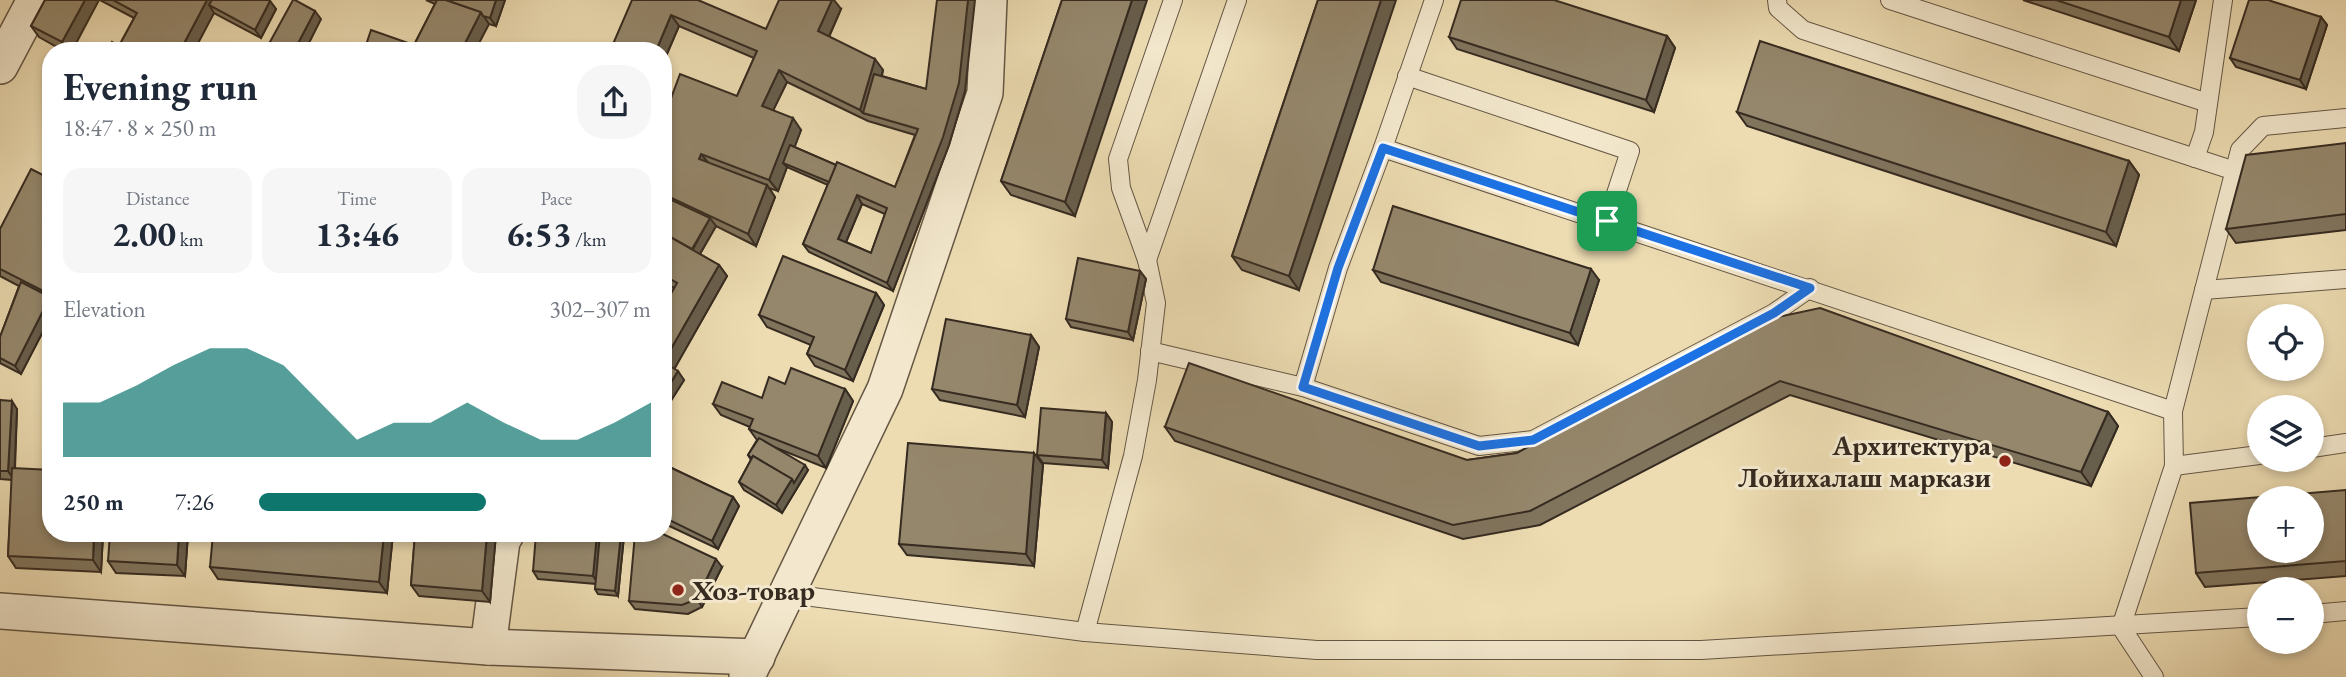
<!DOCTYPE html>
<html lang="en">
<head>
<meta charset="utf-8">
<style>
	body { margin:0; font-family:"EB Garamond",serif; background:#f6f6f7; color:#1f2937; height:100vh; display:flex; flex-direction:column; font-size:26px; white-space:nowrap }
	* { box-sizing:border-box; margin:0 }
	p { font-size:23px; color:#747a83 }
	.icon { flex:none; width:38px; height:38px; fill:none; stroke:currentColor; stroke-width:2; stroke-linecap:round; stroke-linejoin:round }
	.map { position:relative; flex:1; overflow:hidden }
	.details { position:absolute; left:42px; top:42px; width:630px; height:500px; display:flex; flex-direction:column; background:#fff; border-radius:28px; box-shadow:0 4px 10px #0003 }
	.details>* { flex:none }
	.controls { position:absolute; left:2247px; top:304px; display:grid; gap:14px }
	.controls a { display:grid; place-items:center; width:77px; height:77px; border-radius:50%; background:#fff; box-shadow:0 4px 10px #0003; font-size:35px }
	.pin { position:absolute; display:grid; place-items:center; width:60px; height:60px; color:#fff; margin:-30px; border-radius:14px; box-shadow:0 4px 10px #0006 }
	.round { display:grid; place-items:center; flex:none; width:74px; height:74px; border-radius:28px; background:#f6f6f7 }
	.overview { display:flex; align-items:center; justify-content:space-between; height:119px; padding:0 21px }
	h1 { font-size:38px; font-weight:700; line-height:52px }
	.metrics { display:grid; grid-template-columns:repeat(3,1fr); gap:10px; height:119px; padding:7px 21px }
	.metrics div { display:grid; align-content:center; border-radius:18px; background:#f6f6f7; text-align:center }
	.metrics b { font-size:35px; font-weight:700 }
	.metrics small { font-size:19px; font-weight:400 }
	.metrics p { font-size:19px }
	.chart { height:196px; padding:14px 21px }
	.chart p { display:flex; justify-content:space-between }
	.chart svg { width:100%; height:126px; margin-top:7px; fill:#0f766e; opacity:.7 }
	ul { padding:0 21px; list-style:none; font-size:23px }
	li { display:grid; grid-template-columns:112px 84px 1fr; align-items:center; height:52px }
	li i { height:18px; border-radius:9px; background:#0f766e }
	.map>svg:first-child { display:block }
</style>
</head>
<body>
<div class="map">
<svg width="2346" height="677" viewBox="0 0 2346 677">
	<rect width="100%" height="100%" fill="#eddcb2"/>
	<filter id="stains"><feTurbulence type="fractalNoise" baseFrequency=".00286" numOctaves="4"/><feColorMatrix values="0 0 0 0 .2 0 0 0 0 .09 0 0 0 0 .02 0 0 0 .5 -.17"/></filter>
	<radialGradient id="worn" r=".72"><stop offset=".6" stop-color="#630" stop-opacity="0"/><stop offset="1" stop-color="#630" stop-opacity=".3"/></radialGradient>
	<g fill="none" stroke-linecap="round" stroke-linejoin="round">
		<defs>
			<g id="service">
				<path d="M1777,0L1778,8L1803,30L2235,171"/>
				<path d="M1890,0L2208,103"/>
				<path d="M1407,76L1630,151L1607,221"/>
				<path d="M1383,148L2173,411"/>
				<path d="M2195,158L2204,132L2223,0"/>
				<path d="M1147,260L1237,0"/>
				<path d="M2204,290L2346,279"/>
				<path d="M1150,351L1303,387L1338,268L1383,148L1434,0"/>
				<path d="M1303,387L1479,446L1533,440L1774,313L1810,288"/>
				<path d="M2312,448L2346,443"/>
				<path d="M2174,466L2259,455"/>
				<path d="M789,594L1085,632L1317,650H1701L2259,617"/>
				<path d="M2312,614L2346,611"/>
				<path d="M1085,632L1133,456L1147,380L1156,303L1147,260L1121,188L1118,159L1173,0"/>
				<path d="M2154,677L2121,627L2174,466L2173,411L2240,150L2263,126L2346,118"/>
			</g>
			<g id="minor">
				<path d="M0,66L35,0"/>
				<path d="M0,611L488,647L757,657"/>
				<path d="M488,647L502,541L506,534"/>
				<path d="M747,676L885,389L985,93L989,0"/>
			</g>
		</defs>
		<use href="#service" stroke="#645745" stroke-width="20"/>
		<use href="#minor" stroke="#645745" stroke-width="38"/>
		<use href="#service" stroke="#f3e8cd" stroke-width="18"/>
		<use href="#minor" stroke="#f3e8cd" stroke-width="35"/>
	</g>
	<g fill="#80745d" stroke="#362b21" stroke-width="2" fill-rule="evenodd">
		<path d="M45,0L72,51H64L39,37L31,26Z"/>
		<path d="M100,0H268L270,1L276,9L261,38L214,13L119,46L134,18Z"/>
		<path d="M426,0H505L496,26L489,24L414,45L435,4Z"/>
		<path d="M632,0L766,29L841,9L829,37L883,70L882,76L926,89L965,91L949,145L893,291L809,252L803,244L828,185L787,167L778,191L769,188L775,197L756,246L716,226L700,254L719,265L727,276L674,369L684,380L663,413V308L674,288L663,282V120L737,96L754,58L679,26L663,63V51ZM787,82L868,121L915,135L895,187L836,165L794,147L801,130L773,110ZM862,204L885,214L871,253L846,242Z"/>
		<path d="M1062,0L1075,216L1011,195L1001,181Z"/>
		<path d="M1318,0L1299,290L1242,270L1232,256Z"/>
		<path d="M2023,0H2196L2179,51Z"/>
		<path d="M2321,17L2327,25L2306,89L2236,67L2230,58Z"/>
		<path d="M1667,36L1675,48L1654,112L1457,49L1449,37Z"/>
		<path d="M1737,112L2129,161L2139,175L2116,246L1747,126Z"/>
		<path d="M2346,143V230L2236,243L2226,229Z"/>
		<path d="M51,179V316L21,374L0,363V337L19,286L0,276V229Z"/>
		<path d="M1373,270L1599,280L1578,345L1381,282Z"/>
		<path d="M1140,271L1146,279L1133,340L1071,327L1066,319Z"/>
		<path d="M876,293L884,305L853,381L815,366L807,354L811,345L767,327L759,315Z"/>
		<path d="M1759,321L2108,412L2118,426L2091,486L1790,395L1540,525L1463,539L1175,441L1165,427L1467,460L1517,453Z"/>
		<path d="M1031,335L1039,347L1025,417L940,400L932,389Z"/>
		<path d="M785,384L845,389L853,401L826,468L774,447L808,470L782,513L744,490L739,482L751,460L748,455L757,440L749,429L750,427L721,415L713,404L762,398Z"/>
		<path d="M0,400L17,409L15,469L51,534H103L101,572L16,568L8,556L12,480L0,479Z"/>
		<path d="M1106,413L1112,422L1108,468L1043,463L1037,455Z"/>
		<path d="M663,464L733,497L739,506L718,549L663,523Z"/>
		<path d="M1043,465L1034,566L907,555L899,544Z"/>
		<path d="M2346,490V576L2205,587L2196,573Z"/>
		<path d="M188,534L185,576L116,573L108,561Z"/>
		<path d="M393,534L387,593L218,579L210,567Z"/>
		<path d="M415,534H496L490,602L419,596L411,585Z"/>
		<path d="M624,536L618,596L598,594L595,589L596,584L538,579L533,571Z"/>
		<path d="M722,567L702,607L688,614L635,609L629,601Z"/>
	</g>
	<g fill="#685e4c" stroke="#362b21" stroke-width="2">
		<path d="M85,0H99L72,51H68L62,42Z"/>
		<path d="M207,0H222L209,5L214,13L194,51H180Z"/>
		<path d="M496,0H505L496,26L490,18Z"/>
		<path d="M832,0H834L841,9L826,43L818,31Z"/>
		<path d="M968,0H975L965,91L949,145L893,291L887,283Z"/>
		<path d="M1132,0H1147L1075,216L1065,202Z"/>
		<path d="M1381,0H1396L1299,290L1289,276Z"/>
		<path d="M2181,0H2196L2179,51L2169,37Z"/>
		<path d="M270,1L276,9L261,38L255,30Z"/>
		<path d="M315,11L321,19L305,51H294Z"/>
		<path d="M481,12L489,24L475,51H461Z"/>
		<path d="M671,15L679,26L663,63V51H656Z"/>
		<path d="M2321,17L2327,25L2306,89L2300,80Z"/>
		<path d="M1667,36L1675,48L1654,112L1646,100Z"/>
		<path d="M875,59L883,70L870,115L863,113L860,110Z"/>
		<path d="M779,70L787,82L770,117L762,106Z"/>
		<path d="M793,118L801,130L788,165L783,163L787,167L778,191L769,180Z"/>
		<path d="M701,154L710,165L699,159Z"/>
		<path d="M2129,161L2139,175L2116,246L2106,232Z"/>
		<path d="M767,185L775,197L756,246L748,234Z"/>
		<path d="M857,195L862,204L844,247L838,239Z"/>
		<path d="M710,218L716,226L697,259L692,251Z"/>
		<path d="M719,265L727,276L672,373L664,361Z"/>
		<path d="M1591,269L1599,280L1578,345L1570,333Z"/>
		<path d="M1140,271L1146,279L1133,340L1128,332Z"/>
		<path d="M876,293L884,305L853,381L845,370Z"/>
		<path d="M50,297L51,316L21,374L15,366Z"/>
		<path d="M1031,335L1039,347L1025,417L1017,405Z"/>
		<path d="M678,371L684,380L663,413V395Z"/>
		<path d="M845,389L853,401L826,468L818,456Z"/>
		<path d="M12,401L17,409L14,480L8,471Z"/>
		<path d="M2108,412L2118,426L2091,486L2081,472Z"/>
		<path d="M1106,413L1112,422L1108,468L1102,460Z"/>
		<path d="M1034,453L1043,465L1034,566L1026,554Z"/>
		<path d="M805,465L808,470L782,513L776,505L792,479Z"/>
		<path d="M733,497L739,506L718,549L712,541Z"/>
		<path d="M94,534H103L101,572L93,560Z"/>
		<path d="M179,534H188L185,576L177,565Z"/>
		<path d="M384,534H393L387,593L379,582Z"/>
		<path d="M487,534H496L490,602L482,591Z"/>
		<path d="M597,534H603L599,585L593,576Z"/>
		<path d="M621,534L624,536L618,596L615,591Z"/>
		<path d="M716,559L722,567L702,607L697,599Z"/>
	</g>
	<g fill="#95876c" stroke="#362b21" stroke-width="2" fill-rule="evenodd">
		<path d="M45,0H85L62,42L31,26Z"/>
		<path d="M113,0H207L180,51H108L112,42L119,46L137,13Z"/>
		<path d="M212,0H268L270,1L255,30L209,5Z"/>
		<path d="M293,0H295L315,11L294,51H265Z"/>
		<path d="M437,0H446L481,12L461,51H411Z"/>
		<path d="M446,0H496L490,18L483,16L481,12Z"/>
		<path d="M632,0H698L766,29L779,0H832L818,31L875,59L860,110L779,70L762,106L793,118L769,180L701,154L699,159L767,185L748,234L663,194V120L680,74L737,96L757,51L671,15L656,51H610Z"/>
		<path d="M937,0H968L959,83L943,137L887,283L803,244L837,162L895,187L918,129L863,113L874,74L926,89ZM857,195L887,208L871,253L838,239Z"/>
		<path d="M1062,0H1132L1065,202L1001,181Z"/>
		<path d="M1318,0H1381L1289,276L1232,256Z"/>
		<path d="M1461,0H1554L1667,36L1646,100L1449,37Z"/>
		<path d="M2056,0H2181L2169,37Z"/>
		<path d="M2249,0H2268L2321,17L2300,80L2230,58Z"/>
		<path d="M371,30L414,45L411,51H364Z"/>
		<path d="M1760,41L2129,161L2106,232L1737,112Z"/>
		<path d="M2346,143V214L2226,229L2246,155Z"/>
		<path d="M790,145L836,165L829,182L783,163Z"/>
		<path d="M31,169L51,179V295L0,269V229Z"/>
		<path d="M663,196L710,218L692,249L663,233Z"/>
		<path d="M1393,206L1591,269L1570,333L1373,270Z"/>
		<path d="M663,233L719,265L664,361H663V308L677,283L663,275Z"/>
		<path d="M783,256L876,293L845,370L807,354L814,337L759,315Z"/>
		<path d="M1078,258L1140,271L1128,332L1066,319Z"/>
		<path d="M21,282L50,297L15,366L0,358V337Z"/>
		<path d="M1820,308L2108,412L2081,472L1780,381L1530,511L1453,525L1165,427L1189,363L1467,460L1517,453L1759,321Z"/>
		<path d="M946,319L1031,335L1017,405L932,389Z"/>
		<path d="M663,362L678,371L663,395Z"/>
		<path d="M791,368L845,389L818,456L749,429L753,419L713,404L722,382L762,398L769,377L785,384Z"/>
		<path d="M0,400L12,401L8,471H0Z"/>
		<path d="M1041,408L1106,413L1102,460L1037,455Z"/>
		<path d="M759,438L805,465L794,483L792,479L753,456L752,458L748,455Z"/>
		<path d="M908,443L1034,453L1026,554L899,544Z"/>
		<path d="M753,456L792,479L776,505L739,482Z"/>
		<path d="M663,464L733,497L712,541L663,517Z"/>
		<path d="M12,468L51,470V534H94L93,560L8,556Z"/>
		<path d="M2346,490V561L2196,573L2190,503ZM2259,499H2312V551H2259Z"/>
		<path d="M110,534H179L177,565L108,561Z"/>
		<path d="M213,534H384L379,582L210,567Z"/>
		<path d="M415,534H487L482,591L411,585Z"/>
		<path d="M536,534H597L593,576L533,571Z"/>
		<path d="M600,534H621L615,591L595,589Z"/>
		<path d="M635,534H663L716,559L697,599L682,605L629,601Z"/>
	</g>
	<g fill="none" stroke-linecap="round" stroke-linejoin="round">
		<defs>
			<path id="route" d="M1383,148L1810,288L1774,313L1533,440L1479,446L1303,387L1338,268Z"/>
		</defs>
		<use href="#route" stroke="#fff" stroke-width="14"/>
		<use href="#route" stroke="#1a73e8" stroke-width="9"/>
	</g>
	<g fill="#8f2418" stroke="#f3e8cd" stroke-width="2.5">
		<circle cx="2005" cy="461" r="7"/>
		<circle cx="678" cy="590" r="7"/>
	</g>
	<g text-anchor="middle" stroke-width="6" stroke-linejoin="round" paint-order="stroke">
		<g font-size="28" font-weight="bold" fill="#362b21" stroke="#f3e8cd" text-anchor="end">
			<text x="1991" y="455">Архитектура<tspan x="1991" dy="32">Лойихалаш маркази</tspan></text>
			<text x="692" y="600" text-anchor="start">Хоз-товар</text>
		</g>
	</g>
	<rect width="100%" height="100%" filter="url(#stains)"/>
	<rect width="100%" height="100%" fill="url(#worn)"/>
</svg>
<div class="controls">
<a><svg class="icon" aria-label="locate" viewBox="0 0 24 24"><circle cx="12" cy="12" r="6"/><path d="M12 2v4M12 18v4M2 12h4M18 12h4"/></svg></a>
<a><svg class="icon" aria-label="layers" viewBox="0 0 24 24"><path d="M12 4l9 5-9 5-9-5zM3 14l9 5 9-5"/></svg></a>
<a>+</a>
<a>−</a>
</div>
<div class="pin" style="left:1607px;top:221px;background:#1e9e55"><svg class="icon" aria-label="arrive" viewBox="0 0 24 24"><path d="M6 21V4h12l-3 4 3 4H6"/></svg></div>
<section class="details">
<div class="overview"><div><h1>Evening run</h1><p>18:47 · 8 × 250 m</p></div><a class="round"><svg class="icon" aria-label="share" viewBox="0 0 24 24"><path d="M12 15V3M7 8l5-5 5 5M5 13v7h14v-7"/></svg></a></div>
<div class="metrics">
<div><p>Distance</p><b>2.00<small> km</small></b></div>
<div><p>Time</p><b>13:46</b></div>
<div><p>Pace</p><b>6:53<small> /km</small></b></div>
</div>
<div class="chart"><p><span>Elevation</span>302–307 m</p>
<svg viewBox="0 0 160 44" preserveAspectRatio="none"><path d="M0 44V25L10 25L20 19L30 12L40 6L50 6L60 12L70 25L80 38L90 32L100 32L110 25L120 32L130 38L140 38L150 32L160 25V44z"/></svg>
</div>
<ul>
<li><b>250 m</b>7:26<i style="width:58%"></i></li>
</ul>
</section>
</div>
</body>
</html>
